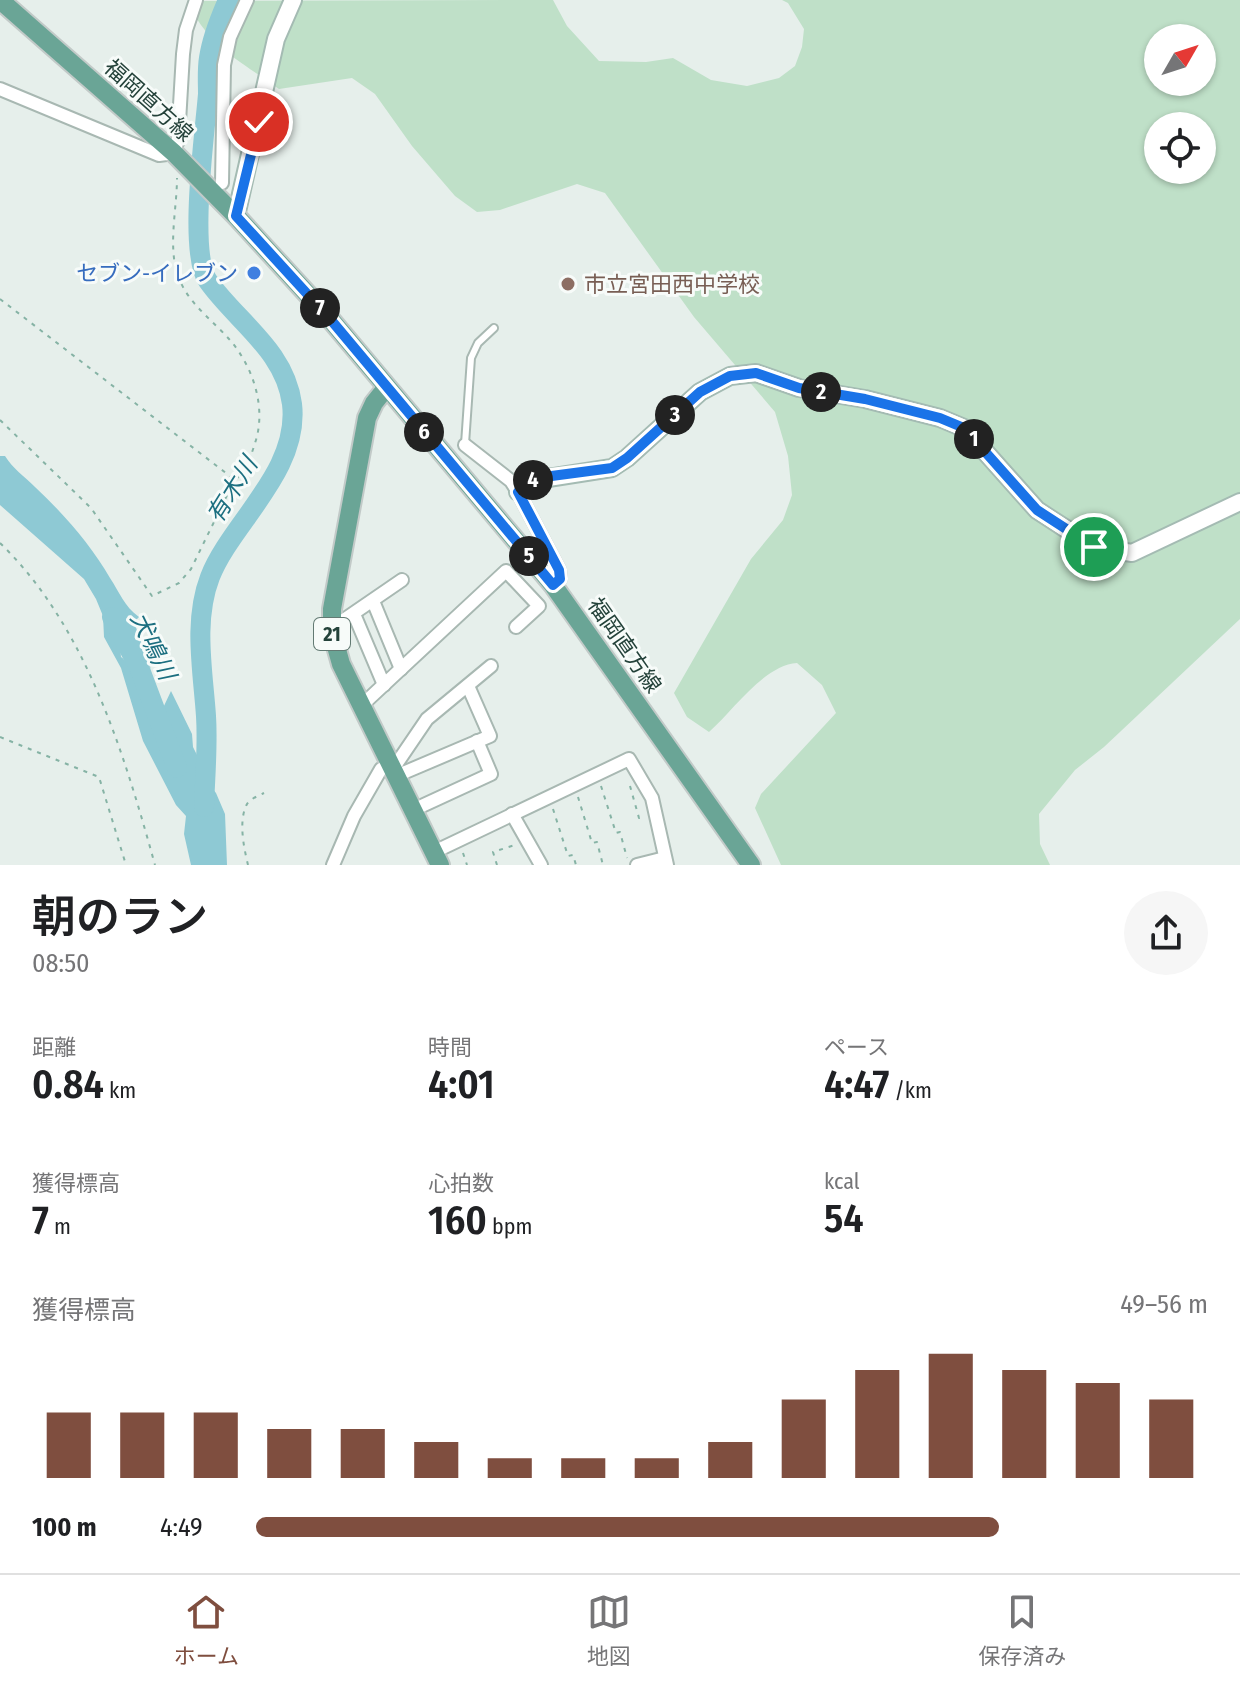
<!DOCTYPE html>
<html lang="ja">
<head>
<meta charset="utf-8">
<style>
	body { margin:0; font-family:"Fira Sans Condensed","Noto Sans JP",sans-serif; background:#f6f6f6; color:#202124; height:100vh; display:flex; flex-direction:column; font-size:30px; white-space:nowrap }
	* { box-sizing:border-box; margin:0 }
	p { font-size:26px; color:#757577 }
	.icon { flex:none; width:44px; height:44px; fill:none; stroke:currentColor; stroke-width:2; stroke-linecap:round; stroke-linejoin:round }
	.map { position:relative; height:865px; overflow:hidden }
	.details { display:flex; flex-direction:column; background:#fff; flex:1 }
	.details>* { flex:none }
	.needle { width:52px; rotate:51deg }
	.buttons { position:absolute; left:1144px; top:24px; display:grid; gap:16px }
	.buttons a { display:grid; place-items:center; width:72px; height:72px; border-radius:50%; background:#fff; box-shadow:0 2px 6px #0004; font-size:40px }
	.pin { position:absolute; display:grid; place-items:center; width:68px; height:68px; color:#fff; margin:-34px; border:4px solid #fff; border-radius:50%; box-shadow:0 2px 8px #0007 }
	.km { position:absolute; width:40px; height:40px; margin:-20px; border-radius:50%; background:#222; color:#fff; font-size:22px; line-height:40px; text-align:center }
	.round { display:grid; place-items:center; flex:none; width:84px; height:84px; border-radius:42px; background:#f6f6f6 }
	.overview { display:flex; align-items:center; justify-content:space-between; height:136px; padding:0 32px }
	h1 { font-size:44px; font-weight:600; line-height:60px }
	.metrics { display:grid; grid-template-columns:repeat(3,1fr); gap:12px; height:136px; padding:8px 32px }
	.metrics div { display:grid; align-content:center }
	.metrics b { font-size:40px; font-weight:600 }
	.metrics small { font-size:22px; font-weight:400 }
	.metrics p { font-size:22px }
	.chart { height:224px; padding:16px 32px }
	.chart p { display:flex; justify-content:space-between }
	.chart svg { width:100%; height:144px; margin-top:8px; stroke:#7f4e3f; stroke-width:6 }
	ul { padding:0 32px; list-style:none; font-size:26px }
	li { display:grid; grid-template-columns:128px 96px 1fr; align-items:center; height:60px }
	li i { height:20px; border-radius:10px; background:#7f4e3f }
	.dock { display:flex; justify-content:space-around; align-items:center; height:112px; border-top:2px solid #e0e0e0; background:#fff; font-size:22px; color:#757577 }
	.dock a { display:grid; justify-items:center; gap:4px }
	.dock .current { color:#7f4e3f }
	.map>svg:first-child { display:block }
</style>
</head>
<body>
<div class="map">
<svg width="1240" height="865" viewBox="0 0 1240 865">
	<rect width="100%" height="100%" fill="#e6efeb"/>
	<path fill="#bfe0c8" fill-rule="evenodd" d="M553,0L567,26L599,61L646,62L673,58L711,80L747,86L779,78L795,66L802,47L804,29L788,3L782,0H1240V619L1104,747L1075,770L1039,814L1040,844L1050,865H781L755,808L761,794L836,713L822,685L797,663C764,665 733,711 709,732L687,717L674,693L751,559L783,520L792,495L788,456L775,412L694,317L605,193L577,184L500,210L477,212L455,196L412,146L375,94L352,78L279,89C240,61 208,46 187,1ZM1158,38H1202V82H1158ZM1158,126H1202V170H1158Z"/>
	<path fill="#8ec9d4" d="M0,456H5C13,469 24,476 35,487C63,513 91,545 110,578C120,593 124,606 139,617L134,622L151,669L138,646L128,635L120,645L121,657C136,667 161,728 166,746L175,739L163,708L171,691L192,734L193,747L200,761V773L216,793L225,814L227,865H191L184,834L186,816L176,805L143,741L121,668L104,637L103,616L96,599L84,579L0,505Z"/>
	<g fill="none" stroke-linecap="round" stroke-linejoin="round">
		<g stroke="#8ec9d4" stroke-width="20">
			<path d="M112,617L139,667L177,768"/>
			<path d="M204,807C205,777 208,746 206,716C203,671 193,621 210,577C231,523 300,471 292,404C285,350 237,322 208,281C188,253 205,132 208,94C208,82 207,70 209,58C212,38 220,18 228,0"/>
		</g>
		<defs>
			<path id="lane" d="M465,444L471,358L478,343L494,328"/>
			<g id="street">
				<path d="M0,89L159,155L174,153L178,139L183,54L186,30L196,0"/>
				<path d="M222,183L224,65L230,37L247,0"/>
				<path d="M465,445L511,481L518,492L559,570L560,579L553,585"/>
				<path d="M373,601L401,669"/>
				<path d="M354,614L384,685"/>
				<path d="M332,628L402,580"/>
				<path d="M361,706L506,571L539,606L516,627"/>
				<path d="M393,769L427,719L491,666"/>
				<path d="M396,776L490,736L468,686"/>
				<path d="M413,810L491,774L477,741"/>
				<path d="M512,814L541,865"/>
				<path d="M434,852L629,759L652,798L667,865"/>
				<path d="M333,865L354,816L381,769L391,765"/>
				<path d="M637,865L665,858"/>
			</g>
			<g id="secondary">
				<path d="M236,216L276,39L293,0"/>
				<path d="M518,492L529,481L612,468L627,458L700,392L730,376L756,373L799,388L865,399L940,418L964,428L1037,510L1094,547L1132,553L1240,502"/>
			</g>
			<g id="primary">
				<path d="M0,0L174,153L236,216L331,320L553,585L751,865"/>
				<path d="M386,388L374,403L367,418L332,609V632L341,664L440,865"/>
			</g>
		</defs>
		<use href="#lane" stroke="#a8b8b2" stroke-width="10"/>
		<use href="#street" stroke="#a8b8b2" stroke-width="16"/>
		<use href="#secondary" stroke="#a4bbb3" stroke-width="20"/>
		<use href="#primary" stroke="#c2cac8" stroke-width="22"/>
		<g stroke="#86b3a5" stroke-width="2" stroke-dasharray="4 6" stroke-linecap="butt">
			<path d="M0,299L235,480C246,471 251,456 255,443C267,408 253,366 229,339C213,321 191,305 181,283C166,253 177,211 177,178"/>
			<path d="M0,420L91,508L152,596L179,583L191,569L234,481"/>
			<path d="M0,543C86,626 124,753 155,865"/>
			<path d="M0,737L99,777L126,865"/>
			<path d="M601,786L616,833L620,832L627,858"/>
			<path d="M630,786L639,818L644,816"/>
			<path d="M578,797L592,843L597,842L603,865"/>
			<path d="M553,809L568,856L573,855L576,865"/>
			<path d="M463,853L467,865"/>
			<path d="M248,865C244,848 238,821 247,804C250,799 258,796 264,793"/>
			<path d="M497,865L493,852L518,844"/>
		</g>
		<use href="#lane" stroke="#fff" stroke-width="6"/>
		<use href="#street" stroke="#fff" stroke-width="12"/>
		<use href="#secondary" stroke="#fff" stroke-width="16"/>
		<use href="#primary" stroke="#6aa596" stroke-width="18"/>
	</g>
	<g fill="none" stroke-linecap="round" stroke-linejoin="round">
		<defs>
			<path id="route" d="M259,122L236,216L331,320L553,585L560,579L559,570L518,492L529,481L544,477L612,468L627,458L700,392L730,376L756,373L799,388L865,399L940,418L964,428L1037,510L1094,547"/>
		</defs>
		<use href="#route" stroke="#fff" stroke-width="16"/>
		<use href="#route" stroke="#1a73e8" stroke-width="10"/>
	</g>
	<circle fill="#3f7fe0" stroke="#f7fbf9" stroke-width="3" cx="254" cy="273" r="8"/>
	<circle fill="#8d6e63" stroke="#f7fbf9" stroke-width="3" cx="568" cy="284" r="8"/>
	<g text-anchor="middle" stroke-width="6" stroke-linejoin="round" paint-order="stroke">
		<rect fill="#f7fbf9" stroke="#637a73" stroke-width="2" x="314" y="618" width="36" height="32" rx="6"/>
		<g font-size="20" font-weight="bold" fill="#24423a">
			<text x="332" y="641">21</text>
		</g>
		<g font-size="22" fill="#24423a" stroke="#f7fbf9">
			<text transform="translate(149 100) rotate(42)" y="8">福岡直方線</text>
			<text transform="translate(625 645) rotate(55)" y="8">福岡直方線</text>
		</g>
		<g font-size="22" fill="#366cbe" stroke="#f7fbf9" text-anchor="end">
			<text x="238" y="281">セブン-イレブン</text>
		</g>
		<g font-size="22" fill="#785e54" stroke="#f7fbf9" text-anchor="start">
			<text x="584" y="292">市立宮田西中学校</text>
		</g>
		<g font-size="24" font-style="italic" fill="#1c6f80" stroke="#f7fbf9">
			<text transform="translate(232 490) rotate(-58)" y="8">有木川</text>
			<text transform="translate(153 646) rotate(64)" y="8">犬鳴川</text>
		</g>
	</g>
</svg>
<div class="buttons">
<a><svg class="needle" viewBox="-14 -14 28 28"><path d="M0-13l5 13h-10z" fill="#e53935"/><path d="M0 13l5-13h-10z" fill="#757577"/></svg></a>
<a><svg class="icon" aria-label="locate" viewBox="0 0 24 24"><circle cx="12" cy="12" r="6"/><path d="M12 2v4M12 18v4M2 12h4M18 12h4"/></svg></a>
</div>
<div class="pin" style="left:1094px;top:547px;background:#1e9e55"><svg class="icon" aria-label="arrive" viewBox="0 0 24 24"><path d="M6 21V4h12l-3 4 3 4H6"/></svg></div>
<div class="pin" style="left:259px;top:122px;background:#d93025"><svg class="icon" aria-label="check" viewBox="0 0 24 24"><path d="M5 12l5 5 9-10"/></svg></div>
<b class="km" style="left:974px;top:439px">1</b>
<b class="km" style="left:821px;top:392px">2</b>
<b class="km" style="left:675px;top:415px">3</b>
<b class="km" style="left:533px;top:480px">4</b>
<b class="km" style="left:529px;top:556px">5</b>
<b class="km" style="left:424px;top:432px">6</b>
<b class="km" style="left:320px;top:308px">7</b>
</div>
<section class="details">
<div class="overview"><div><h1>朝のラン</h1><p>08:50</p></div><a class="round"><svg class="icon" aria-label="share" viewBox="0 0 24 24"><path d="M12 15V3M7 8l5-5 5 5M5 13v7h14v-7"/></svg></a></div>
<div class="metrics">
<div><p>距離</p><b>0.84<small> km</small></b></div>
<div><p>時間</p><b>4:01</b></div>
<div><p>ペース</p><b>4:47<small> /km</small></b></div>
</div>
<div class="metrics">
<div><p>獲得標高</p><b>7<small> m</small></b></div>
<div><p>心拍数</p><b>160<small> bpm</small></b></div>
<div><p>kcal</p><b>54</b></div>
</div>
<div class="chart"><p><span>獲得標高</span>49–56 m</p>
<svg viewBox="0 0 160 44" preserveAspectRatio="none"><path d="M5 44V24M15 44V24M25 44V24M35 44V29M45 44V29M55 44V33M65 44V38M75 44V38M85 44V38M95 44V33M105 44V20M115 44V11M125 44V6M135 44V11M145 44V15M155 44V20"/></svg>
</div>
<ul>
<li><b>100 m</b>4:49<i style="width:78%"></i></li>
</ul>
</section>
<nav class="dock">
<a class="current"><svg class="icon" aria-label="home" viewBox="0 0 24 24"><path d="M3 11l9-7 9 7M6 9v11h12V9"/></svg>ホーム</a>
<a><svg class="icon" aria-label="map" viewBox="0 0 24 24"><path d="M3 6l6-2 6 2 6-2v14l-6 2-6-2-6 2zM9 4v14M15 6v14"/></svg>地図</a>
<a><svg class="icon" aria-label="saved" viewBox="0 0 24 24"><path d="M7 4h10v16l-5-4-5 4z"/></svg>保存済み</a>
</nav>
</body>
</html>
